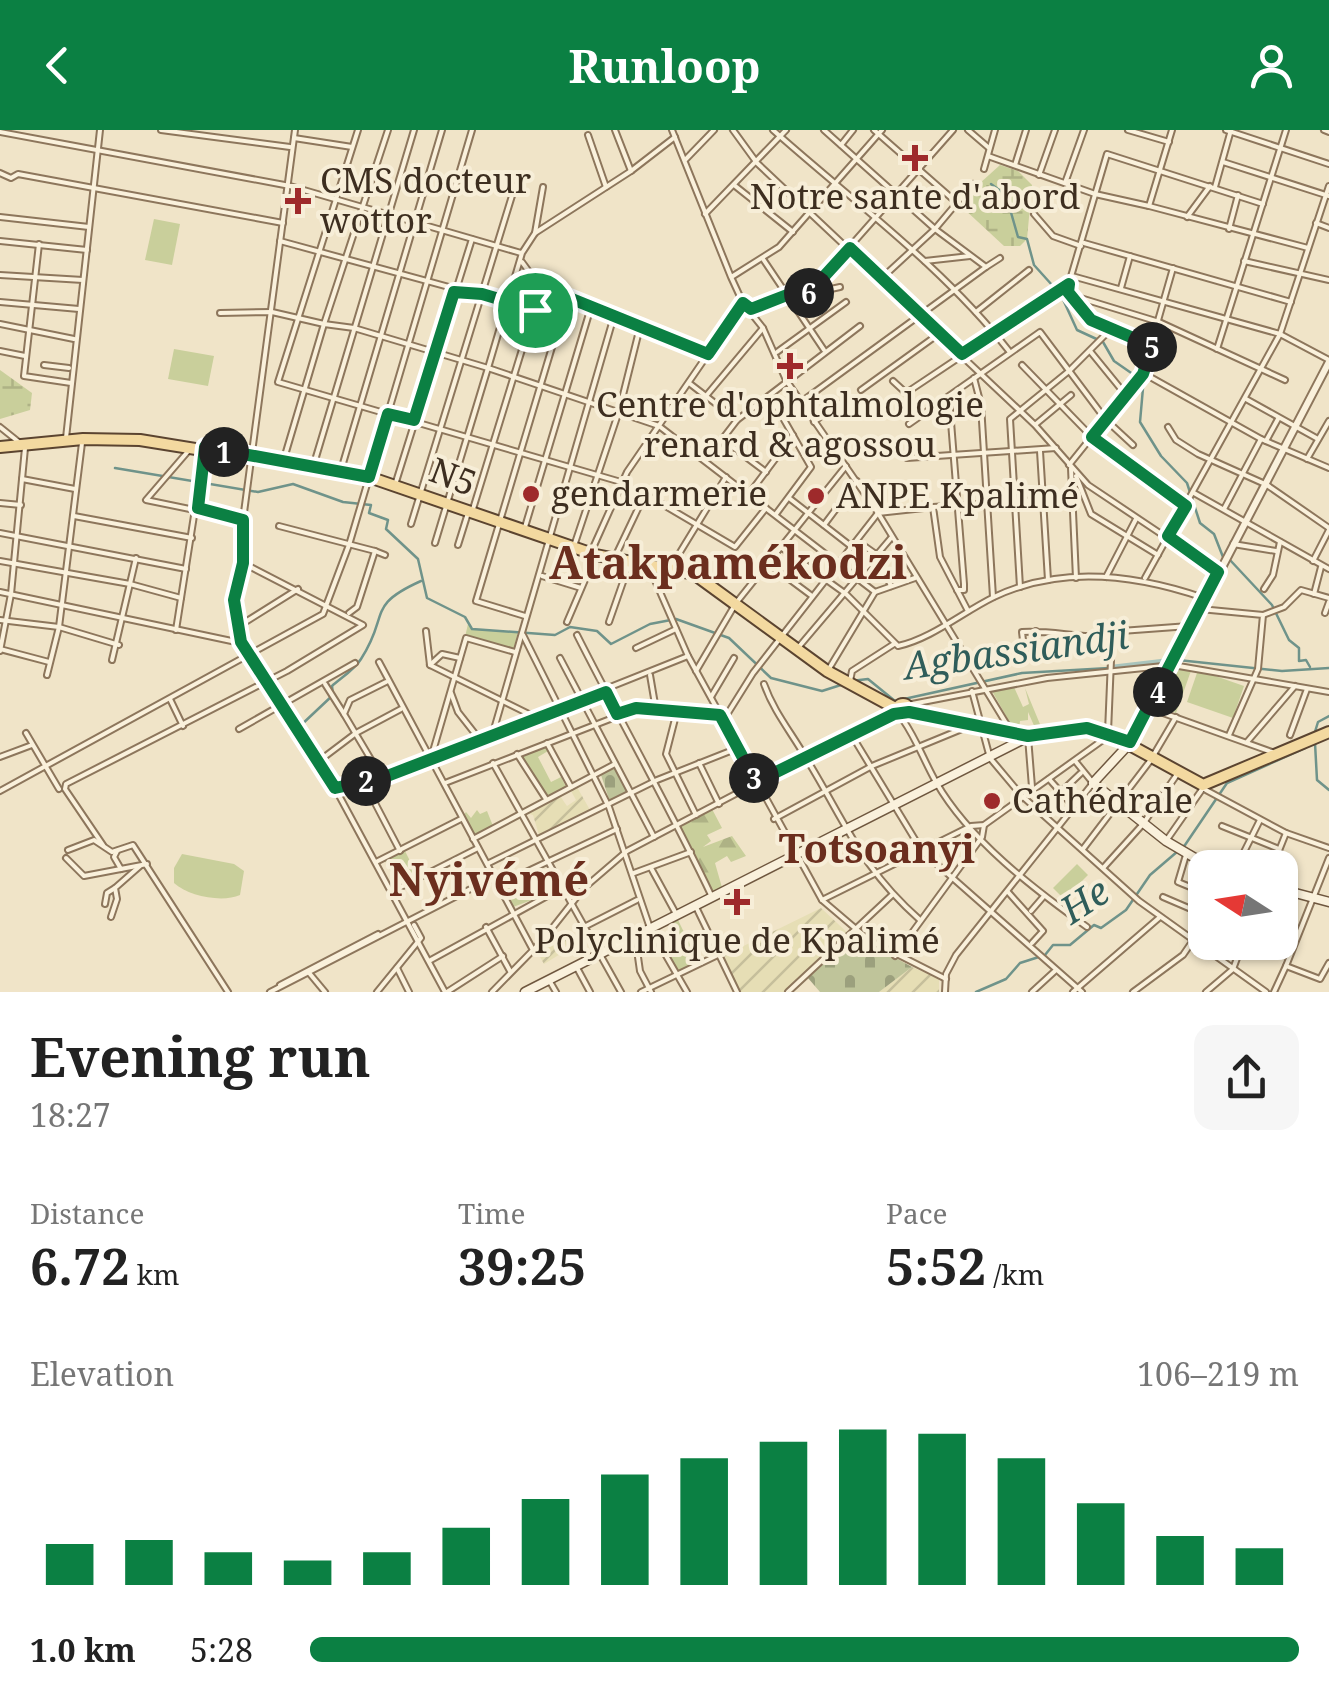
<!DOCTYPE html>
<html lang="en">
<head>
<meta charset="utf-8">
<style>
	body { margin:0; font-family:"Noto Serif",serif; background:#f6f6f6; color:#222; height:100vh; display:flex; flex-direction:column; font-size:38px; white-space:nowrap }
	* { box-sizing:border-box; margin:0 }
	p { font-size:32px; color:#767676 }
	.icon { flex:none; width:55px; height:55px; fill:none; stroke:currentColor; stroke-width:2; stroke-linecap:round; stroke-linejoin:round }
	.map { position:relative; height:862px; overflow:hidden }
	.side { display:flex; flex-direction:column; background:#fff; flex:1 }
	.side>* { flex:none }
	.needle { width:65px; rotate:282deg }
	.fabs { position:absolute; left:1188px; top:720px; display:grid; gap:20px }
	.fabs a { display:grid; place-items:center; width:110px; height:110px; border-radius:20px; background:#fff; box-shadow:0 2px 8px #0004; font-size:50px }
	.pin { position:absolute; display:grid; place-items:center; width:85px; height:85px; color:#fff; margin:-42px; border:5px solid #fff; border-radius:50%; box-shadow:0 2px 10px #0007 }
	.km { position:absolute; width:50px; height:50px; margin:-25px; border-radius:50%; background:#222; color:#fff; font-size:28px; line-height:50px; text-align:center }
	.round { display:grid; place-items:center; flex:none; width:105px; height:105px; border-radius:20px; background:#f6f6f6 }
	.headline { display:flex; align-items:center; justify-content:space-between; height:170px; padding:0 30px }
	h1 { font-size:55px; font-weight:700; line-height:75px }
	.stats { display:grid; grid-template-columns:repeat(3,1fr); gap:15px; height:170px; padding:10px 30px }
	.stats div { display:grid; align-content:center }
	.stats b { font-size:50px; font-weight:700 }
	.stats small { font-size:28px; font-weight:400 }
	.stats p { font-size:28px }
	.chart { height:280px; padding:20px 30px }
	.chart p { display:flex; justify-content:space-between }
	.chart svg { width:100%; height:180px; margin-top:10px; stroke:#0b8043; stroke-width:6 }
	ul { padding:0 30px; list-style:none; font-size:32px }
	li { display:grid; grid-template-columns:160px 120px 1fr; align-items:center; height:75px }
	li i { height:25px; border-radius:12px; background:#0b8043 }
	header { display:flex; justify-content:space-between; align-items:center; height:130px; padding:0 30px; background:#0b8043; color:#fff; font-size:45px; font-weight:700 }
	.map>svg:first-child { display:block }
</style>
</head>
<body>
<header><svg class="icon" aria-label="back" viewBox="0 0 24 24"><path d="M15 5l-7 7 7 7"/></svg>Runloop<svg class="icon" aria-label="person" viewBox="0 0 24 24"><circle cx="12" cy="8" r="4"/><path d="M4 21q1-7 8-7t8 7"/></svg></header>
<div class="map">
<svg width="1329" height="862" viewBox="0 0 1329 862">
	<defs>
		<pattern id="farmland-furrows" width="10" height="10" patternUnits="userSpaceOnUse" patternTransform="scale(2.5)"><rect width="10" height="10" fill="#e6deb5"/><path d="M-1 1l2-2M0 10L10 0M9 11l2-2" fill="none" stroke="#c6bf9b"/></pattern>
		<pattern id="forest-firs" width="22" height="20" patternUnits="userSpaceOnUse" patternTransform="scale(2.5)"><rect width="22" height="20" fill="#c9cf9b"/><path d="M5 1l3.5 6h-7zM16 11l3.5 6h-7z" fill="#aeb285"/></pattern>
		<pattern id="wetland-marsh" width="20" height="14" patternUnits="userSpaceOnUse" patternTransform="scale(2.5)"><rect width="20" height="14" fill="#c9cf9b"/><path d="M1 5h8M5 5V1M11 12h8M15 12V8" fill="none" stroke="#aeb285"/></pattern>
		<pattern id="cemetery-stones" width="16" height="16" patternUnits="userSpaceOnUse" patternTransform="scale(2.5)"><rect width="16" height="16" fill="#bfc49a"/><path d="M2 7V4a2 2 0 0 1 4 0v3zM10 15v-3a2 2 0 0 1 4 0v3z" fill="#9ca07d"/></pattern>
	</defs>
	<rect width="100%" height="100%" fill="#f0e4c8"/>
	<g fill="url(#farmland-furrows)">
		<path d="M577,657L590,680L539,705L533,685L526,683L560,666L567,676L576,670L571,661Z"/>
		<path d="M821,778L851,806L786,862H739L723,826Z"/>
		<path d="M571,802L569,822L565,814L559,817L562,823L544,834L536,820L544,811L548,814Z"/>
		<path d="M912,837L939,849V862H879Z"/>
	</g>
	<g fill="#c9cf9b">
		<path d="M154,89L180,94L172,135L145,130Z"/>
		<path d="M174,219L214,226L208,256L168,249Z"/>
		<path d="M468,494L473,499L518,502L513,521L465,507Z"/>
		<path d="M1176,537L1192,538L1176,583L1155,575Z"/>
		<path d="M1198,540L1244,556L1233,588L1187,572Z"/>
		<path d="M1014,557L1023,577L1029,574L1025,558L1042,599L1036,600L1028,582V590L1020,591L1019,601L1014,600L992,561Z"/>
		<path d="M544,615L548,621L538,627L551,652L561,647L566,657L546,667L519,625Z"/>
		<path d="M477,680L480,684L487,681L493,696L475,706L462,687L466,682L471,688Z"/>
		<path d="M182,724L234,734L244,741L240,765C222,773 188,766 174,753V738Z"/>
		<path d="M1077,734L1088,745L1064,769L1053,758Z"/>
		<path d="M536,743L542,755L535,759L540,767L513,777L504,757Z"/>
		<path d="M678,790L698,831L673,844L657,815L669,809L667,803L674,799L671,793Z"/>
	</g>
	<g fill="url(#forest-firs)">
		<path d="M712,679L722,698L707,705L711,711L703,717L732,706L746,726L731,732L727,726L715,733L723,761L711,764L681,697Z"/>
		<path d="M405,721L417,745L398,755L385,731Z"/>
	</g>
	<g fill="url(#wetland-marsh)">
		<path d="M1000,35L1018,41L1032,55L1027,109L1020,116H1004L963,78L969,63Z"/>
		<path d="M0,240L32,263L30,280L0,289Z"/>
	</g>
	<g fill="url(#cemetery-stones)">
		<path d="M614,638L627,663L610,672L601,645Z"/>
		<path d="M854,805L912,837L879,862H820L808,848Z"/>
	</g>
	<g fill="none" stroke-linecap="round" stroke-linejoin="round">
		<g stroke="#6f938a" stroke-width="2.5">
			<path d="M991,54L1006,65L1018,107L1027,109L1034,135L1061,165L1077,200L1103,212L1114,231L1137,247L1143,258L1140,292L1161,326L1187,353L1200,393L1214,404L1223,427"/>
			<path d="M115,338L258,362L293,354L343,372L371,375L369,383L388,390L386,399L418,429L427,468L465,487L472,499L555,505L570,497L597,501L611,514L650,494L676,489L729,508L771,548L822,561L844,554"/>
			<path d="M1230,430L1272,475L1289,510L1299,518V531L1306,530L1310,537"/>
			<path d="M1178,530L1282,541L1329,538"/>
			<path d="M851,551L868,549L895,571L1022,543L1109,538"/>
			<path d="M299,597L333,565L332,556C341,548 355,539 361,529C390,485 365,476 421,451"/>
			<path d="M291,605L295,601"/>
			<path d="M1314,605L1318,592L1329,586"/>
			<path d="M1315,613L1317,650L1329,660"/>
			<path d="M976,862L1006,849L1020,833L1045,825L1053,815H1070L1094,795L1101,798L1126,780L1150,745L1185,715L1227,653L1305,618"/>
		</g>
		<path stroke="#a9c4bc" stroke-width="6" d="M1110,538L1178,530"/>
		<defs>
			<g id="minor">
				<path d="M161,0L290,17"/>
				<path d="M358,0L278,252L621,352"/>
				<path d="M615,0L631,41"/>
				<path d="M672,0L731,147L743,173L763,198L786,250L878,383L1009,598"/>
				<path d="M733,0L757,33L1035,295L1088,355L1218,442"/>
				<path d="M773,0C854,72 942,136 1009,221"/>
				<path d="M874,0L956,72"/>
				<path d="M968,0L989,18"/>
				<path d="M1128,0L1169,12"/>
				<path d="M1226,0L1329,34"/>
				<path d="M1324,0L1329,2"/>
				<path d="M0,2L290,56L521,123"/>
				<path d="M588,5L606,57"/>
				<path d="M675,7L631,41L535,103L522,123L488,238L659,296L875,462"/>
				<path d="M294,8L352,17"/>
				<path d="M841,15L853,0"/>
				<path d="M988,26L1095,64L1149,76L1172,0"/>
				<path d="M686,29L714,0"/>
				<path d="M1223,32L1329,66"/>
				<path d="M1015,35L1026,0"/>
				<path d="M984,39L995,0"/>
				<path d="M0,43L11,48L18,44L283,93"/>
				<path d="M1039,45L1055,0"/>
				<path d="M1065,53L1084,0"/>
				<path d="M734,55L793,102"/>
				<path d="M1215,57L1231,0"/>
				<path d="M1149,76L1308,118"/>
				<path d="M705,84L786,0"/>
				<path d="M1034,84L1053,106L1081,116"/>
				<path d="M0,87L89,97"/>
				<path d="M1187,87L1210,56"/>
				<path d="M1316,93L1329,98"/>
				<path d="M1229,99L1238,65"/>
				<path d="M535,103L543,57"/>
				<path d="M0,111L87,120"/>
				<path d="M280,111L559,187"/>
				<path d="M1084,113L1291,172"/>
				<path d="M39,114L24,246L71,253"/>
				<path d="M763,129L824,220"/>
				<path d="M925,131L970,126"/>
				<path d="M1244,131L1329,150"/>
				<path d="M986,137L1000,128"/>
				<path d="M1173,138L1143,243L1261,309L1329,338"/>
				<path d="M0,145L83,150"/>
				<path d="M733,146L779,117L882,0"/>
				<path d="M1072,146L1280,204L1329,230"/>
				<path d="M883,147L935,99L973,54"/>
				<path d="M1121,158L1130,126"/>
				<path d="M808,164L840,157"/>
				<path d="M1074,166L1159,192L1285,250"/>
				<path d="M0,172L79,179"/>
				<path d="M751,179L787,165L808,164L953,0"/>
				<path d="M976,182L1029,140"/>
				<path d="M220,183L272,182L324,194L388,0"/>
				<path d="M0,194L74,209"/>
				<path d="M1152,216L1091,190L1067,160L1107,24L1263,74"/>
				<path d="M1217,219L1286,0"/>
				<path d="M0,221L25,226"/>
				<path d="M1090,221L1125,264"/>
				<path d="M777,222L846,172"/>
				<path d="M44,235L69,238"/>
				<path d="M1022,235L1092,307L1186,376"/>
				<path d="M974,248L981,275L993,467"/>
				<path d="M893,251L906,263L1069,154"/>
				<path d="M689,253L737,290"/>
				<path d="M861,260L940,203"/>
				<path d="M706,266L763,198"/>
				<path d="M771,267L811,337L776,384"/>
				<path d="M949,267L964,454V460H957"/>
				<path d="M1246,269L1318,309"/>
				<path d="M801,272L986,137L935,99L824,0"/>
				<path d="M814,292L837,273"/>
				<path d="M909,294L1040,202L1106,290L1133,315"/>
				<path d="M1036,294L1071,265"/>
				<path d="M0,297L20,313"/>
				<path d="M1168,297L1176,310L1198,324L1265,354"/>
				<path d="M66,308L100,0"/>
				<path d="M722,309L766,342"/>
				<path d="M1266,311L1278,289"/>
				<path d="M190,319L146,370L243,390L295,0"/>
				<path d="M1040,321L1048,450"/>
				<path d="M907,328L1056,318"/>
				<path d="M707,329L737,290L860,196"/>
				<path d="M1307,329L1329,291"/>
				<path d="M283,332L324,194L354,198L488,238L435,413"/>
				<path d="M1069,335L1143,243"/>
				<path d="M313,337L414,0"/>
				<path d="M1071,338L1076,448"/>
				<path d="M341,340L442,0"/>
				<path d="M1076,346L1091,384L1158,425"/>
				<path d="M22,349L75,359"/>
				<path d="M395,355L472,109"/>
				<path d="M1267,355L1329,398"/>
				<path d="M1194,363L1329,439"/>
				<path d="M749,364L793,305"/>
				<path d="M789,368L852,417"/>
				<path d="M0,373L21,375"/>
				<path d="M933,377L1070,368"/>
				<path d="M473,379L544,148L530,143L522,132"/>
				<path d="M1224,379L1261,309"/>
				<path d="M74,386L192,408"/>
				<path d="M411,394L515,56"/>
				<path d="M824,395L857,351"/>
				<path d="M279,396L375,421L357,477L349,483"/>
				<path d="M525,397L591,177"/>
				<path d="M0,403L186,439"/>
				<path d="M575,413L619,281L640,197"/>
				<path d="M860,413L877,425L891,456"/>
				<path d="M1233,414L1276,421"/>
				<path d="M458,415L468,383"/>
				<path d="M782,418L846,464L898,516C931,509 963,482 994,467C1061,435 1137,445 1204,468"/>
				<path d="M592,420L627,342L743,173"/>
				<path d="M375,421L385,425"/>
				<path d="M616,425L645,364L735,417L766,378"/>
				<path d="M0,431L130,454L181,468"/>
				<path d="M1313,431L1329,400"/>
				<path d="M769,434L812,466"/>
				<path d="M671,437L726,347"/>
				<path d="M650,439L688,526L822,770L869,810L946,849"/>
				<path d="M542,446L581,458"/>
				<path d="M1106,447L1136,389"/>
				<path d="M1145,448L1280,204L1329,56"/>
				<path d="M1020,457L1010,289L1069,241L1111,199"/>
				<path d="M1264,459L1273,445L1280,412"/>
				<path d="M0,462L241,513L335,658L445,862"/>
				<path d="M1314,464L1321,437"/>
				<path d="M1200,479L1263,485L1258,539L1229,605"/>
				<path d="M1325,483L1329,472"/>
				<path d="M1263,485L1284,477L1301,460L1329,468"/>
				<path d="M525,486L476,471L567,167L708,224"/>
				<path d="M0,490L59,497L119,515"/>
				<path d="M567,492L594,429"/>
				<path d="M609,492L630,432"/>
				<path d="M239,496L298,459"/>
				<path d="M176,500L204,322"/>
				<path d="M426,501L430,535L535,587"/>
				<path d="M1036,501L1034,524L1025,527L1022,502C1053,500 1082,509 1112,506"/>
				<path d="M523,505L609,677L650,798L687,862"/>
				<path d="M577,505C622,594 670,678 712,767"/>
				<path d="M241,513L234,470L243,433V391"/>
				<path d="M636,518L676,499"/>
				<path d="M0,519L49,532"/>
				<path d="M797,519L891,408"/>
				<path d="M0,521L11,464L25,318"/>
				<path d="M560,528L654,707"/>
				<path d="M112,530L136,428"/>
				<path d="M379,532L533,820"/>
				<path d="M430,535L442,524L460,528"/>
				<path d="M830,537L875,462L915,448"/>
				<path d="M696,541L736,473L846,336"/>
				<path d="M47,545L59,497L82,313"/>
				<path d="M650,545L656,580"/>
				<path d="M850,551L852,541L894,514"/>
				<path d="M325,554L344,584"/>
				<path d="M764,554C774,582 791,602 806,628C846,693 860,737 920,790"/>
				<path d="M972,561L990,628L1021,665L1139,771L1266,862"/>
				<path d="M451,563L458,582L480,610"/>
				<path d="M711,567L734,528"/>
				<path d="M170,569L183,596"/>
				<path d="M912,574L1047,548L1173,535L1329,562"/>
				<path d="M1149,578L1272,622"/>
				<path d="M676,585L666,624L696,685"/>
				<path d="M903,590C917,610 924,631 936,652C969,710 1034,759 1087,797"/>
				<path d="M723,591L753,543L878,383L933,377L940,427L968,481"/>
				<path d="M239,599L355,533"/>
				<path d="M1108,602L1112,506L1121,501L1189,496"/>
				<path d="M26,603L59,659"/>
				<path d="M851,604L922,721L1082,862"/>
				<path d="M1290,605L1307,559"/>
				<path d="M492,606L614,186"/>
				<path d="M1028,607L1032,657"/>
				<path d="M1247,612L1295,556"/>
				<path d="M547,613L571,657"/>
				<path d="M517,624L546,669"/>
				<path d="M1153,626L1176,587"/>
				<path d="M0,627L32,615"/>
				<path d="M431,628L466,508L515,522"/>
				<path d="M319,631L356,603L401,579"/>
				<path d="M493,633L621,862"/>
				<path d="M699,633L719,674"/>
				<path d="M382,648L344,584L350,570L386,552"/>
				<path d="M1049,649L1074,677"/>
				<path d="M364,652L400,721"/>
				<path d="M445,653L636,579L720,585"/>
				<path d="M335,658L382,648L688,526"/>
				<path d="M1204,659L1286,703L1329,718"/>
				<path d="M0,661L323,484L349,415L472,0"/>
				<path d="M1041,681L1081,643"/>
				<path d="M774,689L872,636L962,599"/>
				<path d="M1222,696L1279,719"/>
				<path d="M473,709L615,634"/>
				<path d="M1166,711L1203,658"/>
				<path d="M103,715L65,659L66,654L287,541L363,495L243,433"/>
				<path d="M1083,719L1150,631"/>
				<path d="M68,720L94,710L112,722L133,715L228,862"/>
				<path d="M117,721L114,727L121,739"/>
				<path d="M1186,725L1178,752L1205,763"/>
				<path d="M66,728L84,746L147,734"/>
				<path d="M1329,728L1286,836L1320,849L1329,833"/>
				<path d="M376,732L461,689"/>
				<path d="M489,733L657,650L738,618"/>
				<path d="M1104,737L1143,694L1178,643"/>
				<path d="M651,738L675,782"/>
				<path d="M1236,738L1260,690"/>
				<path d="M1272,738L1286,703"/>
				<path d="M634,743L691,722"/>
				<path d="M500,757L535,741"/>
				<path d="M393,761L478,718"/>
				<path d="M1008,762L1043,801L1032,813"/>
				<path d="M1163,767L1205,785"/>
				<path d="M822,770L971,696L984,695L1107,607"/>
				<path d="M105,774L107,763L115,758"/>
				<path d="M696,777L737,862"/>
				<path d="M1031,781L1044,766"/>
				<path d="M111,787L117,769L115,758L140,736"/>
				<path d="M486,797L510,841"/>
				<path d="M584,797L637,770"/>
				<path d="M635,806L640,841L651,862"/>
				<path d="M1280,808L1293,813"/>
				<path d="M895,826L982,707L984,695"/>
				<path d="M429,831L560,759"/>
				<path d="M576,836L590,862"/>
				<path d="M397,838L409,862"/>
				<path d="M310,844L325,862"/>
				<path d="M549,850L556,862"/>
				<path d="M280,855L378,804"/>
				<path d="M270,862L490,749L509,750L617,699"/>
				<path d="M377,862L421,808L414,795"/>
				<path d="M447,862L503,826"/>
				<path d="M492,862L542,811L584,758L627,721L806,627L900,585"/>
				<path d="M641,862L720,824"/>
				<path d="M788,862L892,765"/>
				<path d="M945,862L946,844L956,825L1093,653L1076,632"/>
				<path d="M1032,862L1056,840"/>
				<path d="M1073,862L1160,787"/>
				<path d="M1133,862L1183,825L1205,793"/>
				<path d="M1206,862L1233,839L1243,812"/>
				<path d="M1274,862L1286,836"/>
			</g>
			<path id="tertiary" d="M1131,612L1329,232"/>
			<g id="secondary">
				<path d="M1131,612L1093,653L1166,711L1212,738"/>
				<path d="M1280,759L1329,772"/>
				<path d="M525,862L1028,607"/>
			</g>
			<g id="primary">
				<path d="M0,317L83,309L140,310L369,347L596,425L694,444L827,541L897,579"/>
				<circle cx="903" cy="580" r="6"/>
				<path d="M909,582L1028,607L1074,599L1104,601L1203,655L1329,602"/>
			</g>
		</defs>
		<use href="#minor" stroke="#8d765c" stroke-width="8"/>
		<use href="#tertiary" stroke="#8d765c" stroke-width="10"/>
		<use href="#secondary" stroke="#6f573f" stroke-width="11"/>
		<use href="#primary" stroke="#5b4430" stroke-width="14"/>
		<use href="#minor" stroke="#faf1dc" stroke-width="4"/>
		<use href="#tertiary" stroke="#faf1dc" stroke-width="6"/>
		<use href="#secondary" stroke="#faf1dc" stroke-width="8"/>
		<use href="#primary" stroke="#f3d9a0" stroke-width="10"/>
	</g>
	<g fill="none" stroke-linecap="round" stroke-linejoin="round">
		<defs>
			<path id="route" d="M850,118L962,224L1069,154L1068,162L1091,190L1152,216L1143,244L1092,307L1186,376L1168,406L1218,442L1130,612L1087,598L1028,606L909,582L894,584L756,652L720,585L636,578L617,584L606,562L382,648L335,658L241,512L234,470L243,433V390L198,378L205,317L369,347L388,284L414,290L454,162L482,164L560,187L567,167L708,224L743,173L751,179L787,165L808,164Z"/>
		</defs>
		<use href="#route" stroke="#fff" stroke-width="20"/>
		<use href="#route" stroke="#0b8043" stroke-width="12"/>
	</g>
	<g fill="#9e2a2b" stroke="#f7eed8" stroke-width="4">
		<path d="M910 13h10v10h10v10h-10v10h-10v-10h-10v-10h10z"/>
		<path d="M293 56h10v10h10v10h-10v10h-10v-10h-10v-10h10z"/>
		<path d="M785 221h10v10h10v10h-10v10h-10v-10h-10v-10h10z"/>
		<circle cx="531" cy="364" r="10"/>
		<circle cx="816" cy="366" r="10"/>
		<circle cx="992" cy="671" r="10"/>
		<path d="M732 757h10v10h10v10h-10v10h-10v-10h-10v-10h10z"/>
	</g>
	<g text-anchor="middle" stroke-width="8" stroke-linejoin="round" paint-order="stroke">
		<g font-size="35" fill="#3d2e20" stroke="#f7eed8" text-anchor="start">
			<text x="320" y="63">CMS docteur<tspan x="320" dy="40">wottor</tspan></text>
			<text x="915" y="79" text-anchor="middle">Notre sante d'abord</text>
			<text x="790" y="287" text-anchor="middle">Centre d'ophtalmologie<tspan x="790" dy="40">renard &amp; agossou</tspan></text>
			<text x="551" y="376">gendarmerie</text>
			<text x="836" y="378">ANPE Kpalimé</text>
			<text x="1012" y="683">Cathédrale</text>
			<text x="737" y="823" text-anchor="middle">Polyclinique de Kpalimé</text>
		</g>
		<g font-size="35" fill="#3d2e20" stroke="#f7eed8">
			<text transform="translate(453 347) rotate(21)" y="12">N5</text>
		</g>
		<g font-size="38" font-style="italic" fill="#2f5d5a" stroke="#f7eed8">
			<text transform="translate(1016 521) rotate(-8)" y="13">Agbassiandji</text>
			<text transform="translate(1085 771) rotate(-33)" y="13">He</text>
		</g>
		<g font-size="40" font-weight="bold" fill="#6b2e1e" stroke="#f7eed8">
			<text x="877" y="733">Totsoanyi</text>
		</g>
		<g font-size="45" font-weight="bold" fill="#6b2e1e" stroke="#f7eed8">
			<text x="728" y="449">Atakpamékodzi</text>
			<text x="489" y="766">Nyivémé</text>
		</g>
	</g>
</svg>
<div class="fabs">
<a><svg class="needle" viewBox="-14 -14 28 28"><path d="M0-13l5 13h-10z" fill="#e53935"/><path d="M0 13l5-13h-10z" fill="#767676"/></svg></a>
</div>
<div class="pin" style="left:535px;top:180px;background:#1e9e55"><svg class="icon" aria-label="arrive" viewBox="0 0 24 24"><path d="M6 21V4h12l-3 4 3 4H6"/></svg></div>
<b class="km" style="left:224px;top:322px">1</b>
<b class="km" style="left:366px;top:651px">2</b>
<b class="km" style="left:754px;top:648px">3</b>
<b class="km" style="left:1158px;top:562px">4</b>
<b class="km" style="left:1152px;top:217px">5</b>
<b class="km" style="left:809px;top:163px">6</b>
</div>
<section class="side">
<div class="headline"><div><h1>Evening run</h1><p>18:27</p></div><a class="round"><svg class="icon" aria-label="share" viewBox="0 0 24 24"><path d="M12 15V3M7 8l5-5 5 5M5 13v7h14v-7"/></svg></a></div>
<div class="stats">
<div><p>Distance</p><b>6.72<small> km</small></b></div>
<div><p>Time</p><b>39:25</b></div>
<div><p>Pace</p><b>5:52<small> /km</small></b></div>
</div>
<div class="chart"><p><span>Elevation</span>106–219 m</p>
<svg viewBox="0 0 160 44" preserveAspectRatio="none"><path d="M5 44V34M15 44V33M25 44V36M35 44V38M45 44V36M55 44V30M65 44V23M75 44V17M85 44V13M95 44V9M105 44V6M115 44V7M125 44V13M135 44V24M145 44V32M155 44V35"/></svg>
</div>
<ul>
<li><b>1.0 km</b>5:28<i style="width:100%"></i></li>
</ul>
</section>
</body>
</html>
